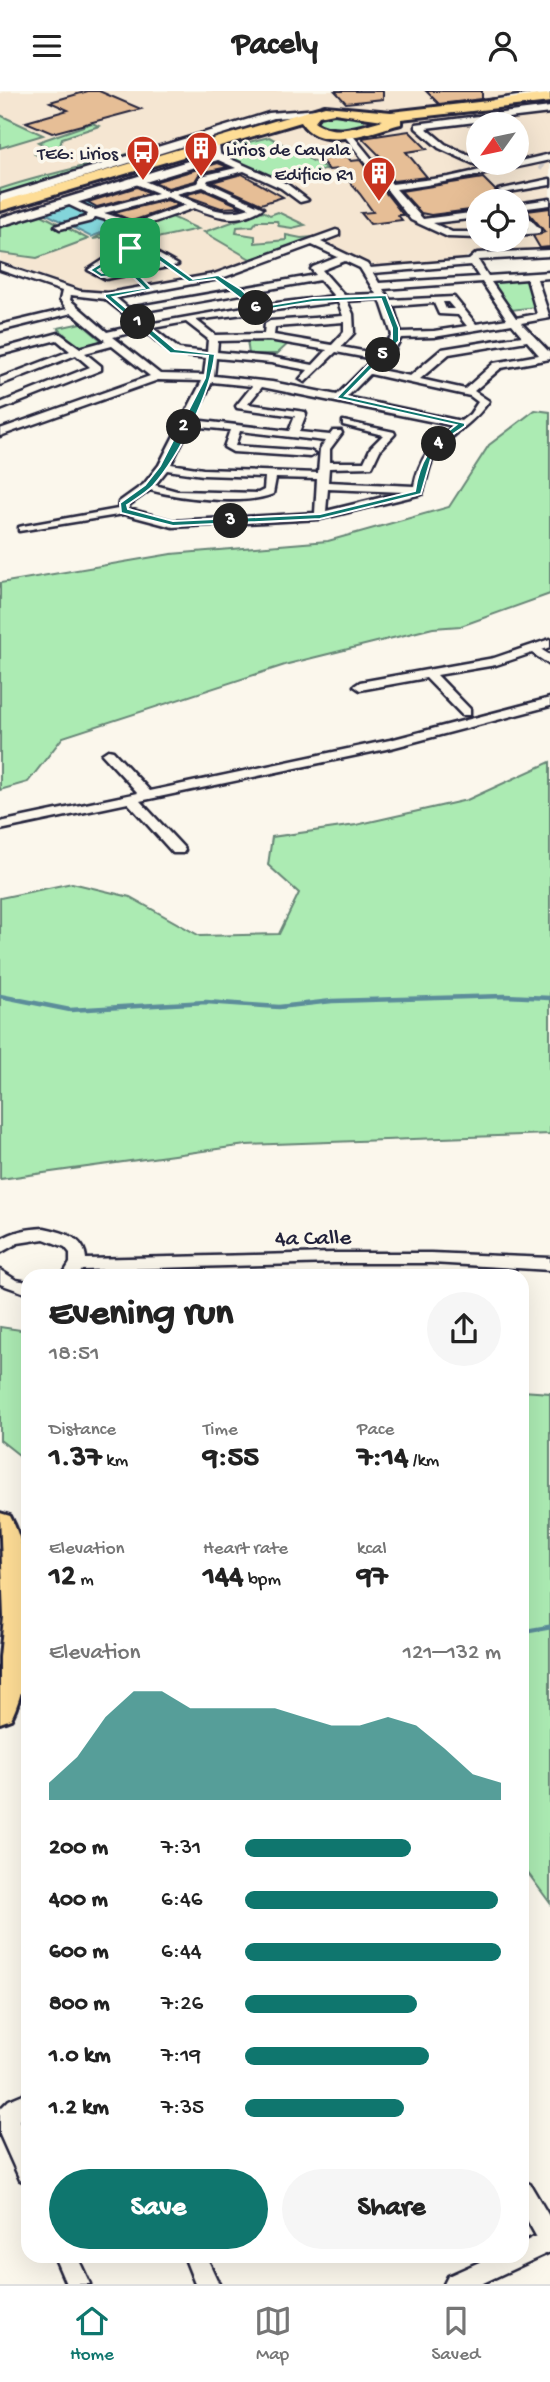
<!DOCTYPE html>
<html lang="en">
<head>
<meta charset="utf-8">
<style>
	body { margin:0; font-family:"Gochi Hand",sans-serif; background:#f6f6f6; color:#222; height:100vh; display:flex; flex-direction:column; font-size:26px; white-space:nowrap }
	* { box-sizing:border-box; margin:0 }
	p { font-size:23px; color:#767676 }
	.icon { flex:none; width:38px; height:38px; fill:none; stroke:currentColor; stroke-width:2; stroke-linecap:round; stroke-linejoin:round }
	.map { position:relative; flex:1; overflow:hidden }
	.panel { position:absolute; left:21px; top:1178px; width:508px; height:994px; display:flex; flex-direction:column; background:#fff; border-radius:21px; box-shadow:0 7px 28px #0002 }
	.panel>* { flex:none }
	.needle { width:46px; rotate:237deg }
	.tools { position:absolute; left:466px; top:21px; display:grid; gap:14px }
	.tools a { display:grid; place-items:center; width:63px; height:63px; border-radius:50%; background:#fff; box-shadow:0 7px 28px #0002; font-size:35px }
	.pin { position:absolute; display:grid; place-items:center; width:60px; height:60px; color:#fff; margin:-30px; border-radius:14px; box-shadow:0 4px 10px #0006 }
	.km { position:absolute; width:35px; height:35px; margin:-18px; border-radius:50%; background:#222; color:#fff; font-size:19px; line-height:35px; text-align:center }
	.round { display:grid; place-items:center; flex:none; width:74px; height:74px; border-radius:37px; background:#f6f6f6 }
	.headline { display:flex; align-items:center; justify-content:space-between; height:119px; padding:0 28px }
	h1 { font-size:38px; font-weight:700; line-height:52px }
	.stats { display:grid; grid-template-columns:repeat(3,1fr); gap:10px; height:119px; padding:7px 28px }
	.stats div { display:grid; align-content:center }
	.stats b { font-size:30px; font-weight:700 }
	.stats small { font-size:19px; font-weight:400 }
	.stats p { font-size:19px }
	.chart { height:196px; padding:14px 28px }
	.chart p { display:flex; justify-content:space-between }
	.chart svg { width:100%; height:126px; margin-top:7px; fill:#0f766e; opacity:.7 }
	.button { display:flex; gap:14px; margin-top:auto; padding:14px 28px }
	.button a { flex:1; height:80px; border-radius:42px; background:#0f766e; color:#fff; font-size:28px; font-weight:700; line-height:80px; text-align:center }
	.button a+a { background:#f6f6f6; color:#222 }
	ul { padding:0 28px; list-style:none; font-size:23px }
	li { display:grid; grid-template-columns:112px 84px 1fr; align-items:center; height:52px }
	li i { height:18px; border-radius:9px; background:#0f766e }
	header { display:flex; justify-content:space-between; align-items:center; height:91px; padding:0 28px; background:#fff; font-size:32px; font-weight:700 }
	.dock { display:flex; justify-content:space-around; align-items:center; height:98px; border-top:2px solid #e0e0e0; background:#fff; font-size:19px; color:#767676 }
	.dock a { display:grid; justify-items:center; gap:4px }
	.dock .current { color:#0f766e }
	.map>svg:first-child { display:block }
</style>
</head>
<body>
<header><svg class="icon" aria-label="menu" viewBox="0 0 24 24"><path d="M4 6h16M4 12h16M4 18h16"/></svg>Pacely<svg class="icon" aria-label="person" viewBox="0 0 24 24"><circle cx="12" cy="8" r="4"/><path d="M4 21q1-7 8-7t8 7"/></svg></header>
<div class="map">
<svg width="550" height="2193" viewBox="0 0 550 2193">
	<rect width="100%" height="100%" fill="#fbf7ec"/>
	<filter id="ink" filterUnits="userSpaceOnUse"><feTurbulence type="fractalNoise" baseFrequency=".0143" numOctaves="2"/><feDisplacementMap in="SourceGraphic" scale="14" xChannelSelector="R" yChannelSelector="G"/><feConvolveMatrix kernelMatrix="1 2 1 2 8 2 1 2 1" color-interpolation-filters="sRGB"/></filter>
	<g filter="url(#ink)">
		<path fill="#f5e6d2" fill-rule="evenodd" d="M8,0H550V161L466,165L468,170L378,177L317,146L220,181L111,202L87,200L0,170V2ZM478,33H516V72H478ZM478,110H516V149H478Z"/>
		<g fill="#acebb3" stroke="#678677" stroke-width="2">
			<path d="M336,21L359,24L366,33C351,42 331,41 316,33L315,30L321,24Z"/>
			<path d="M0,24L43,44L0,57Z"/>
			<path d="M92,32L99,35L62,47L59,60L39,65L35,63L50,57L38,51Z"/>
			<path d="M269,46L328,78L277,92L223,65L225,57Z"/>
			<path d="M134,61L138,63L0,105V98C43,83 87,76 134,61Z"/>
			<path d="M263,120L270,124L278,121L305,134L292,137L279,135L277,130H257L253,135L237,136L236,142L255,145V152L286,149V144L301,147L315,146L252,169L204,141Z"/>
			<path d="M38,122L88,148L37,167L0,162V134Z"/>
			<path d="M170,125L198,138L148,149L119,144L93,148L111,138H130Z"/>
			<path d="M529,188L536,216L511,219L508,218L490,191Z"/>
			<path d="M81,232L102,250L78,256L58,237Z"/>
			<path d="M247,249L290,251L277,263H249Z"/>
			<path d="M535,319L550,321V503L461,535L433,537L288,573L63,646L28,691L0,699V492L171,463L328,450L449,416L489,354Z"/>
			<path d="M550,671V1043L246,1054L0,1088V807L72,792L130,806L200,845L279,843L299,802L268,774L272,746L356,734L467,709Z"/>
			<path d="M0,1236L28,1240V1397L19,1364L0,1349Z"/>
			<path d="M522,1300L550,1302V1812L522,1774Z"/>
		</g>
		<path fill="#83d5da" stroke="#5c8d9a" stroke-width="2" d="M83,108L126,132L91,146L41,120Z"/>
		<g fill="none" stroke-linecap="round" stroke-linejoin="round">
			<path stroke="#5c8d9a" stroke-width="4.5" d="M0,905L70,919L206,911L279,916L332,910L505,905L550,907"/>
			<path stroke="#5c8d9a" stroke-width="5" d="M522,1541L550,1536"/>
		</g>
		<g fill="#e6be96" stroke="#22223b" stroke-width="2">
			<path d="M88,0H99L141,18L52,42L26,31L68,19L50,11Z"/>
			<path d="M335,0H383V8L346,12Z"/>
			<path d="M426,0H482V8L439,13Z"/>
			<path d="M409,40L427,58L406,61L427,86L393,90L374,67L380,65L362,47Z"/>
			<path d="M347,65L351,70L360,69L403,124H398L402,129L370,133L361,122L373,121L360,103L339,78L329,79L320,68Z"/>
			<path d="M218,72L228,76L200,82L195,90L168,97L154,91Z"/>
			<path d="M242,83L283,106L261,113L212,91Z"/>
			<path d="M483,87L506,110H478V118L431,124L421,122L401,100Z"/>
			<path d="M137,96L150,102L97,116L88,111Z"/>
			<path d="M203,99L242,116L221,117L184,104Z"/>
			<path d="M167,109L179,114L132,130L114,122Z"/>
			<path d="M550,117V156L540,157L533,145L545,141L527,120Z"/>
		</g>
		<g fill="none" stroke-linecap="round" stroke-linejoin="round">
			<path stroke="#d0ccc9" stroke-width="10" stroke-dasharray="10 4.5" stroke-linecap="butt" d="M540,73L544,75"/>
			<defs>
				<g id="street">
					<path d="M550,0V6L496,12L492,9Z"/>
					<path d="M550,16V22L426,37L445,53L478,68V72L495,76L550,63V69C498,80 448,92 396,98L423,128L478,121V127L433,132L452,141H478V147L448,146L411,129L343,43L350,41L392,93L449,86L485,78L439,57L416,37V33Z"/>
					<path d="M217,62L287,93L308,109L300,111L281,97L244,80L208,89L207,91L263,117C239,133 219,127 194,117L126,141L118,140L120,133L96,126L92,130L60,138L55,135L86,126L88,123L65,112V108H71L95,119L158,102L131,91V87H137L168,100L197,92L201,85L236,77L214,67V63ZM203,96L250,117C221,127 203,114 176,103ZM167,106L186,114L130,134L129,130L104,122Z"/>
					<path d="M550,88V94L503,102L498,99Z"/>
					<path d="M550,108V114L520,118L540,138V142L516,144V138H529L516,124V113Z"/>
					<path d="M336,139L339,140V144L321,151L367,173L370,177L469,169L477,162L550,159V165L478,169L488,185L550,181V187L537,188L550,227L521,232L550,262V268L501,277L474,300L489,310C472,335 450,342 434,366C427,378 427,391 422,403L320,428L173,436L124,423L19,440V436L23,435L118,418L119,411L144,393L159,374L202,290L158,289L0,345V338L150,285L112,255L85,262L101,275V279L0,319V312L90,276L76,264L0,294V287L70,260L57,249L0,264V258L59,242L80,257L106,250L72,222L0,240V234L67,218L60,209L62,200L0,179V173L80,200L108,202L214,183ZM312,154L338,166L313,176L311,178L316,184L128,217L116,207L219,188ZM345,170L360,177L376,203L344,204L322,179ZM471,174L479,186L379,192L373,182ZM527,188L537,223L516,227L491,191ZM320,189L334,205L244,216L148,233L134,222ZM482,191L507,228L476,233L454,206L390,209L383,198ZM71,204L105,208L138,234L107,241L70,209ZM380,208L392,244L379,263L341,256L354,242L353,223L347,210ZM338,211L343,225L270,230L265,233L264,243L215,244L196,229ZM443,211H448L454,218H446ZM434,212L439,223L458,224L467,235L434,240L401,241L393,215ZM186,231L208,248L207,261L179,258L153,237ZM344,231V241L332,254L274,244L275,236ZM512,233L522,245L442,258L410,285L375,278L395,258L401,247L434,246ZM144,239L172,263L206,267L204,284L160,283L113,246ZM269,249L327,259L313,274L271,266L217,261L218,250ZM527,250L539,264L494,272L465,298L420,288L449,263ZM336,261L373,268L337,304L272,291L214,285L216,267L271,272L308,279L300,288L305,291ZM370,283L470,305L478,311L470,323L461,330L347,306ZM212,291L252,295L236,315L237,317L295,325L289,340L193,329ZM262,296L454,335C431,350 419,369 414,395L328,391L329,377L372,376L380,359L395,343L394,341L343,330V334L383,344L371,356L364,371H330V358L342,342L341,340H333L330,344L299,341L306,323L305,321L248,313ZM190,335L230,339L224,356L233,361L310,366L315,363L310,360L235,355L240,340L325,350L320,358L318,382L203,378L171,373ZM167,379L203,384L265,386L264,399L258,402L177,400L155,394ZM276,387L317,388L315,422L173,430L129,418V414L150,399C179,407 245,415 273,403ZM328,398L404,401L326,420Z"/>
					<path d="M140,153L178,174L106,188L88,179L122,157ZM139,159L163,173L107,182L100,179L128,161Z"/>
					<path d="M550,548V556L542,559L550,564V574L532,562L496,574L437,584L470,618V624H462L426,587L360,599L354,595L360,591L494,567Z"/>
					<path d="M550,607V615L391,657L140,710L183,756L185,759L183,762H173L128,712L0,739V731L138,702L102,663L108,659L113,660L150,700L390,649Z"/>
					<path d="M44,1137C62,1141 85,1146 86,1168L334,1162H431L550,1167V1179L431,1172H334L82,1179L78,1185H62L70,1172V1162L65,1156L44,1148L18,1152L0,1162V1149C13,1140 28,1138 44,1137Z"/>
					<path d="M0,1179L16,1189L28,1191V1203L0,1193Z"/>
					<path d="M28,2001V2022L19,2029L28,2057V2092L20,2089L0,2044V2018L9,2009Z"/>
					<path d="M522,2090L530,2093L550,2127V2161L481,2193H444L448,2185L493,2165H522V2152L536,2145L522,2120Z"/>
					<path d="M54,2165H77L90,2193H66Z"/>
					<path d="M184,2165H206L219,2193H195Z"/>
				</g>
				<g id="secondary">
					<path d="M319,18L325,21L323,23L274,27L0,112V104L269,22Z"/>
					<path d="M211,54H219L221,68L0,135V127L211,63Z"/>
				</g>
				<g id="primary">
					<path d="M550,3V11L401,28V33C373,40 320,63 301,31L0,120V111L325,15L391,21ZM334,22L383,29C360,35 335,46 314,31L319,25Z"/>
					<path d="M0,1422L10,1425C37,1474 36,1579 11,1628L0,1632V1566L4,1526Z"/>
				</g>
			</defs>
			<use href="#street" stroke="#22223b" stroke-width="5"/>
			<use href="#secondary" stroke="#22223b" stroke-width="5"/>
			<use href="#primary" stroke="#22223b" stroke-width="6"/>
			<use href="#street" fill="#fbf7ec" fill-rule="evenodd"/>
			<use href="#secondary" fill="#fbf7ec" fill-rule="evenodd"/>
			<use href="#primary" fill="#fedd96" fill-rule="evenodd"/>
		</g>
	</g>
	<path fill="#0f766e" stroke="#fff" stroke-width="2" fill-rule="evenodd" d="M127,156H149L193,188L218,184L242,199L259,216L313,207L386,204L399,237V250L345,305L465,332V335L446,348L431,368L421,403L320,428L173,435L121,422L120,412L145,394L160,375L205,287L208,265L170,262L105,206V203L144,197L131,184L101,186L90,179ZM131,159L145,160L189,191L215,188L257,220L313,211L381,208L392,237V249L336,307L456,334C431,352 419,371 415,400L320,423L173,430L128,418L127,414C136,408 146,402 153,395C179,365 211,302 215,263L175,258L113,206L152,198L135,180L102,182L98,179Z"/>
	<defs>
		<symbol id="building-pin" viewBox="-11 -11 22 30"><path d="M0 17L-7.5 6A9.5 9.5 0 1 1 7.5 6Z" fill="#c8321e" stroke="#fbf7ec"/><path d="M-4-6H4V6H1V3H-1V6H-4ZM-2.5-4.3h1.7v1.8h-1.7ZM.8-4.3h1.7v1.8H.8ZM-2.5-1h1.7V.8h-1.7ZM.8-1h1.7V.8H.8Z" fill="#fff"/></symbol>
		<symbol id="bus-pin" viewBox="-11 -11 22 30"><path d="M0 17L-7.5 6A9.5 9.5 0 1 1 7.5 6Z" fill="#c8321e" stroke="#fbf7ec"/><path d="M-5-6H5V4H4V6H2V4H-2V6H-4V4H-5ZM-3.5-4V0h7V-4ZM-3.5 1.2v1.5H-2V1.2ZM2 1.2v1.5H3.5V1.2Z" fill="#fff"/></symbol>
	</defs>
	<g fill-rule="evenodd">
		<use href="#building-pin" x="182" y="38" width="38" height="52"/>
		<use href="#bus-pin" x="124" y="42" width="38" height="52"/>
		<use href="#building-pin" x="360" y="63" width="38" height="52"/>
	</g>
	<g text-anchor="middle" stroke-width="7" stroke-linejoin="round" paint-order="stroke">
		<g font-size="19" fill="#22223b" stroke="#fbf7ec" text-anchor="end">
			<text x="226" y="64" text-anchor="start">Lirios de Cayala</text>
			<text x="118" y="68">TEG: Lirios</text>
			<text x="354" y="89">Edificio R1</text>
		</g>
		<g font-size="23" fill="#22223b" stroke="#fbf7ec">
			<text transform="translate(313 1145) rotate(-1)" y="8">4a Calle</text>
		</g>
	</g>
</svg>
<div class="tools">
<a><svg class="needle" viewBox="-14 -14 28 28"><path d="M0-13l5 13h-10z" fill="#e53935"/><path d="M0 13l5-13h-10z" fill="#767676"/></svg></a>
<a><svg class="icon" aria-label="locate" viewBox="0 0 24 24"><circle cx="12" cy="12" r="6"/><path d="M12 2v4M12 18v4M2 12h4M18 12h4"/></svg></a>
</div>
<div class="pin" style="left:130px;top:157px;background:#1e9e55"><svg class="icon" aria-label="arrive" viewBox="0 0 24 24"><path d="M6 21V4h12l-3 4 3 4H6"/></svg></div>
<b class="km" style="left:138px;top:231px">1</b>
<b class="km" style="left:184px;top:336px">2</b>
<b class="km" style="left:231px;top:430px">3</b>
<b class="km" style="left:439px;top:353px">4</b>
<b class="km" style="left:383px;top:264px">5</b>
<b class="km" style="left:256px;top:217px">6</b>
<section class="panel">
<div class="headline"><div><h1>Evening run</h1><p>18:51</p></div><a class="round"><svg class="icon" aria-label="share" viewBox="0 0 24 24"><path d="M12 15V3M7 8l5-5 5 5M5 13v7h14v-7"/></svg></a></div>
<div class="stats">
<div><p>Distance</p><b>1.37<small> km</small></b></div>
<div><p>Time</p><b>9:55</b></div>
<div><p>Pace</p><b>7:14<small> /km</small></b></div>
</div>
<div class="stats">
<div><p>Elevation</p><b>12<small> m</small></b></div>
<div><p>Heart rate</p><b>144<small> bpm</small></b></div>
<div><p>kcal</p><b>97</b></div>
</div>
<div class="chart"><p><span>Elevation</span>121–132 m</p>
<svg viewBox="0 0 160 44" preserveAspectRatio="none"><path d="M0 44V38L10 29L20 15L30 6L40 6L50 12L60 12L70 12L80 12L90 15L100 18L110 18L120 15L130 18L140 26L150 35L160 38V44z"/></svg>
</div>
<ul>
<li><b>200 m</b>7:31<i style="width:65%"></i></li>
<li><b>400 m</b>6:46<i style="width:99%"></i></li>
<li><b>600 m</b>6:44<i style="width:100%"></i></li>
<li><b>800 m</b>7:26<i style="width:67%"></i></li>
<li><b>1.0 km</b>7:19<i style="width:72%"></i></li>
<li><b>1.2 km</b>7:35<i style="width:62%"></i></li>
</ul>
<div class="button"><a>Save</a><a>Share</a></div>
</section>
</div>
<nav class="dock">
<a class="current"><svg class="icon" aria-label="home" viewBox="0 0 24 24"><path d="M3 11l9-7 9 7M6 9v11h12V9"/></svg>Home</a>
<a><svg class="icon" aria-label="map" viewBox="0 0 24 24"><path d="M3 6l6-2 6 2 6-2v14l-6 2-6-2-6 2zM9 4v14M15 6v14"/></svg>Map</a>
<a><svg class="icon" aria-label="saved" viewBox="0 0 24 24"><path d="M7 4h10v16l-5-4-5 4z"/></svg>Saved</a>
</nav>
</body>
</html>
